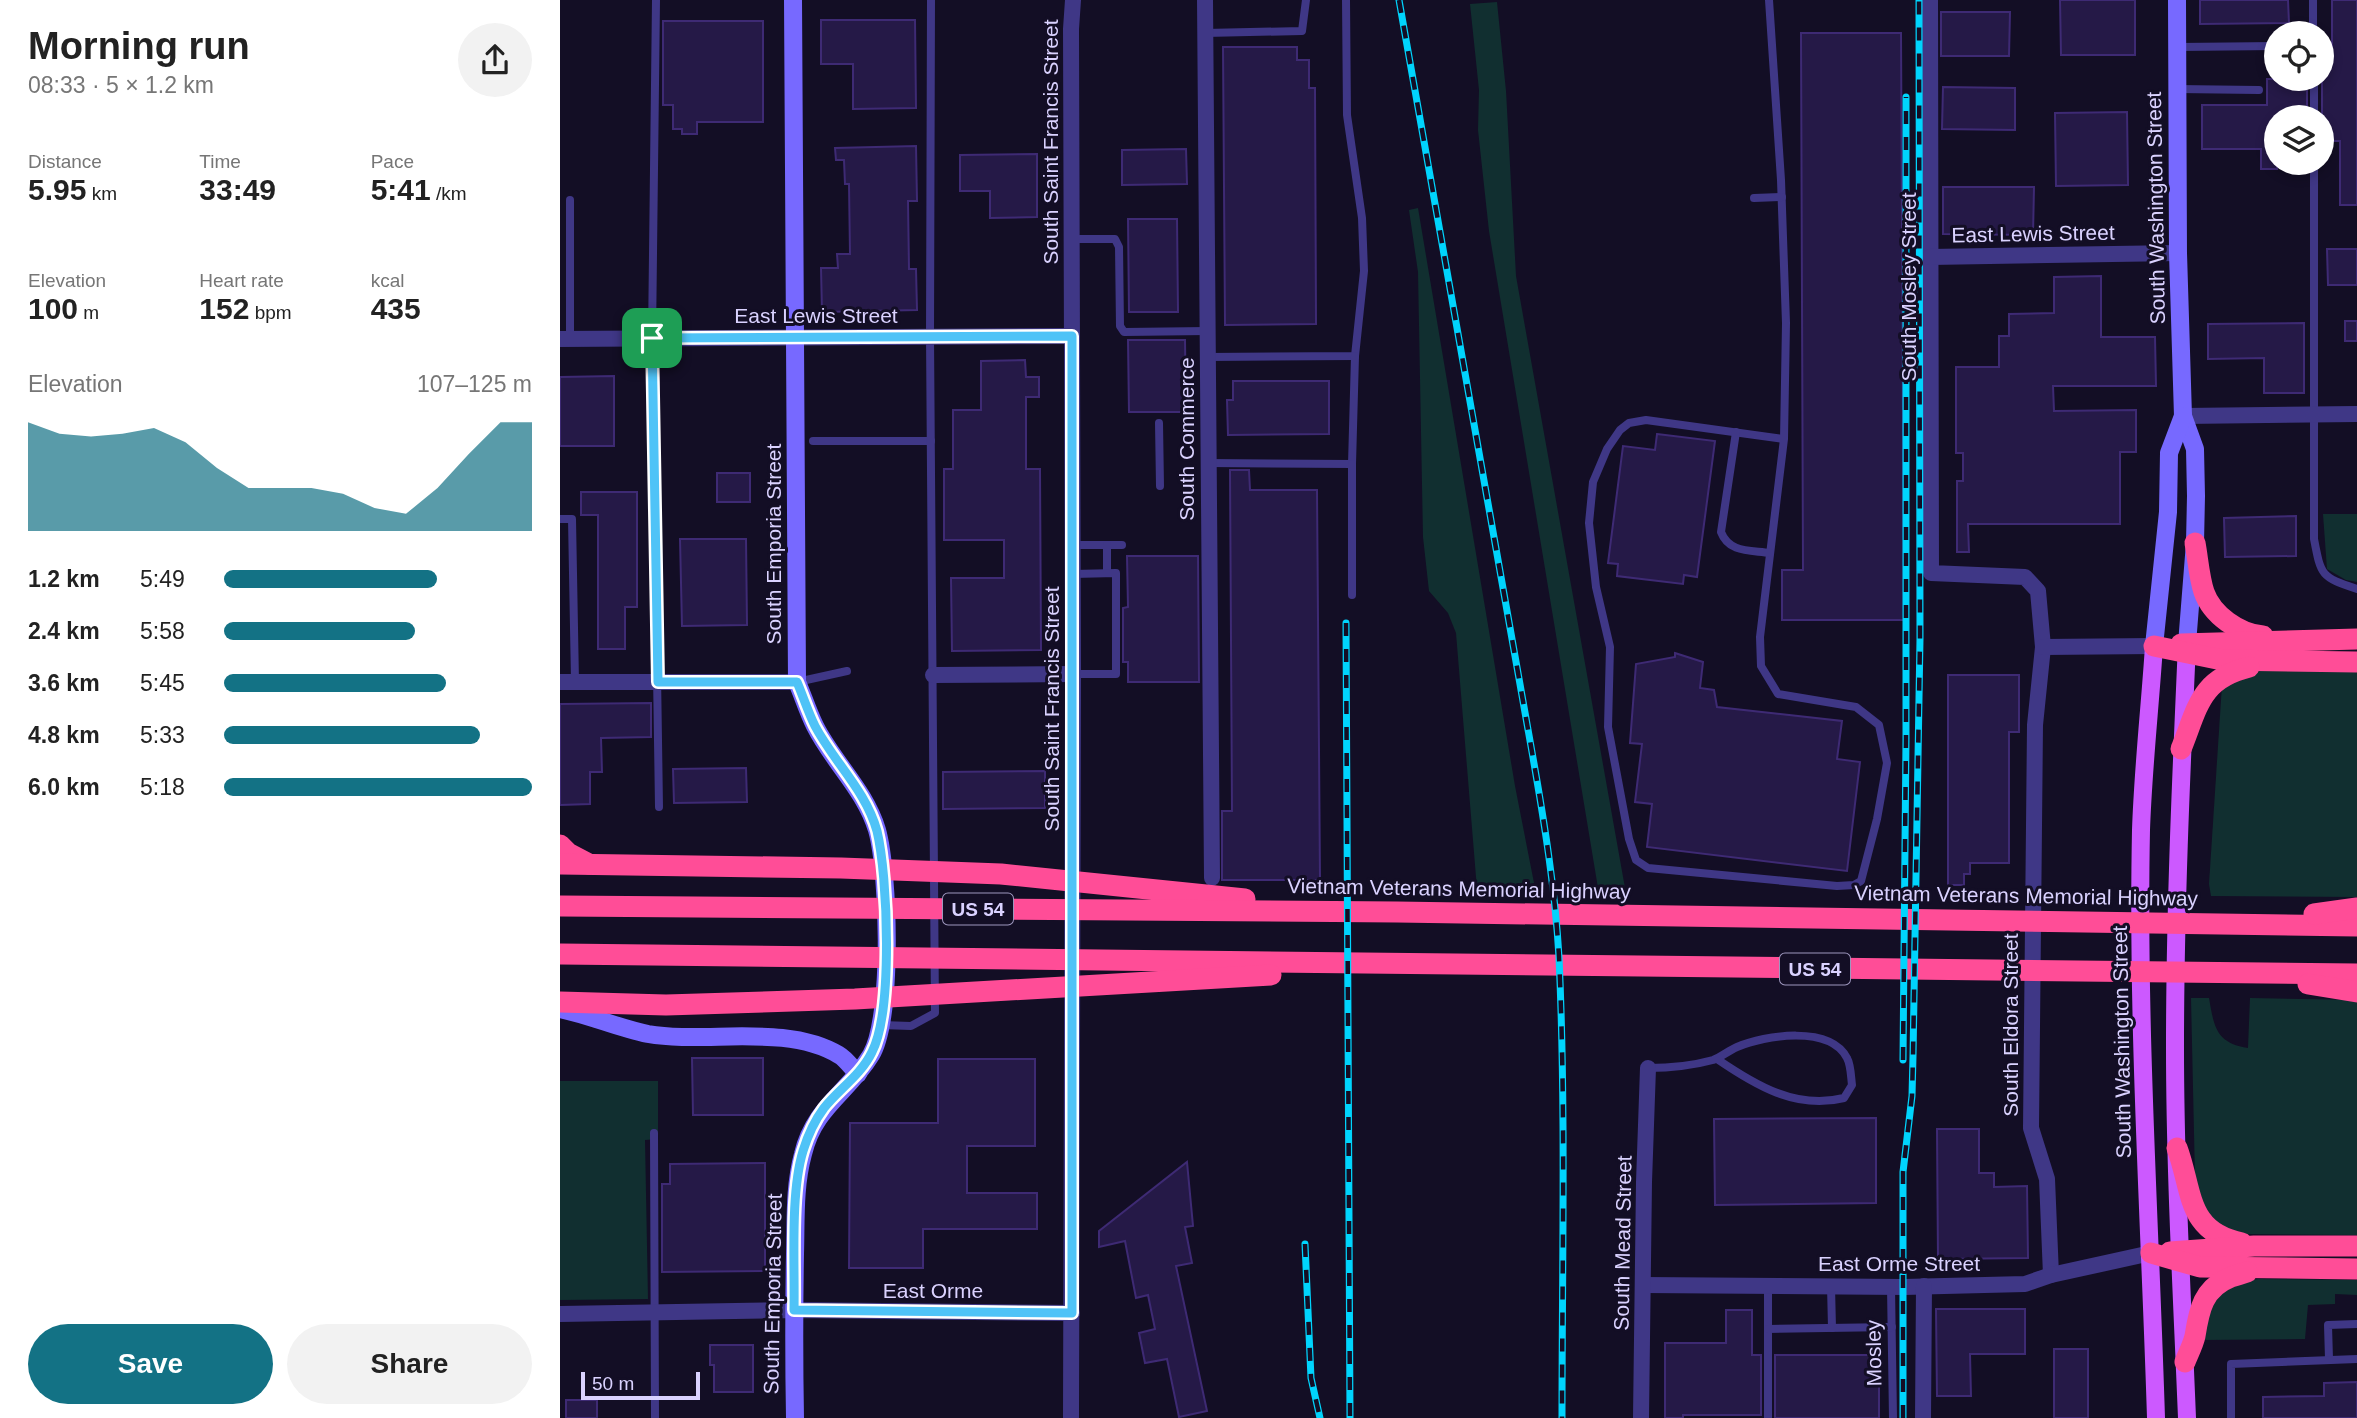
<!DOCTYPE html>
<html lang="en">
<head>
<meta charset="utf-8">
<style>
	body { margin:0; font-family:Arial,sans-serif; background:#f2f2f2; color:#222; height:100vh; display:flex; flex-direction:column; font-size:26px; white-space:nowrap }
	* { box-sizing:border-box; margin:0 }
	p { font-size:23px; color:#767676 }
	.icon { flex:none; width:38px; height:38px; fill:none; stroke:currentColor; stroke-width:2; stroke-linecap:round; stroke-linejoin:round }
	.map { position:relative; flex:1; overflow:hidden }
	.side { display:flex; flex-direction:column; background:#fff; width:560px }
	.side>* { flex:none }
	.fabs { position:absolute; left:1704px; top:21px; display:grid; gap:14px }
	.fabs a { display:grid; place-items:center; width:70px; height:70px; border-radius:50%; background:#fff; box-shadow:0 4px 10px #0003; font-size:35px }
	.scale { position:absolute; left:21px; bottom:18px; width:119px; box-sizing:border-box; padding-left:7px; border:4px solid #dad2ff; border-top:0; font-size:19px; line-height:24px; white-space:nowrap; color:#dad2ff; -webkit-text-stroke:5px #130e25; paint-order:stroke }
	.pin { position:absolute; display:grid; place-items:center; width:60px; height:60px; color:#fff; margin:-30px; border-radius:14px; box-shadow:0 4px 10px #0006 }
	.round { display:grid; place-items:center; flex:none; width:74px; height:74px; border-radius:37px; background:#f2f2f2 }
	.summary { display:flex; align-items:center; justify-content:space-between; height:119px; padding:0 28px }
	h1 { font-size:38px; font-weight:700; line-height:52px }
	.stats { display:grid; grid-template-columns:repeat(3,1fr); gap:10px; height:119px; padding:7px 28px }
	.stats div { display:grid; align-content:center }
	.stats b { font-size:30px; font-weight:700 }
	.stats small { font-size:19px; font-weight:400 }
	.stats p { font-size:19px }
	.chart { height:196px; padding:14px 28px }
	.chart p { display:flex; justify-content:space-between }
	.chart svg { width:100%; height:126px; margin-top:7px; fill:#137285; opacity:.7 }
	.cta { display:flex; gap:14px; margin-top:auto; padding:14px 28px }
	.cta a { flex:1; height:80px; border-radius:42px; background:#137285; color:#fff; font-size:28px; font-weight:700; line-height:80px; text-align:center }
	.cta a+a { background:#f2f2f2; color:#222 }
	ul { padding:0 28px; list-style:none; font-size:23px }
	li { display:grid; grid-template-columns:112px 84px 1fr; align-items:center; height:52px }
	li i { height:18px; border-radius:9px; background:#137285 }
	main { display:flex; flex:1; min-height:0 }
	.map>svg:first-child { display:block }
</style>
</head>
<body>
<main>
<section class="side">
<div class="summary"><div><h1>Morning run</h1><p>08:33 · 5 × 1.2 km</p></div><a class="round"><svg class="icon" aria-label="share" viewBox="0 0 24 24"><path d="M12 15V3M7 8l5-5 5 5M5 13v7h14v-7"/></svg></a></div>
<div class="stats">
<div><p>Distance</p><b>5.95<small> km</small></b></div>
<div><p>Time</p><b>33:49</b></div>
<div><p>Pace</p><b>5:41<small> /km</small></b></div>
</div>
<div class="stats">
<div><p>Elevation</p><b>100<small> m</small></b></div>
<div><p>Heart rate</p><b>152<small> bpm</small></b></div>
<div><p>kcal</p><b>435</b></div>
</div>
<div class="chart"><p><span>Elevation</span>107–125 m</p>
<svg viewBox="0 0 160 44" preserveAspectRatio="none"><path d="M0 44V6L10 10L20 11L30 10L40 8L50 13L60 22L70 29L80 29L90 29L100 31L110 36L120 38L130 29L140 17L150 6L160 6V44z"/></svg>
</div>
<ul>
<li><b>1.2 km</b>5:49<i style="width:69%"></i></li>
<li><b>2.4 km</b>5:58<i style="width:62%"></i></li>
<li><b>3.6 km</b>5:45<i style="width:72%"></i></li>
<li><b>4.8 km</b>5:33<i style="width:83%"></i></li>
<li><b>6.0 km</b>5:18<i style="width:100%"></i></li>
</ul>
<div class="cta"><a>Save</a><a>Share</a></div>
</section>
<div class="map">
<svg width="1797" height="1418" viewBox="0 0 1797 1418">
	<rect width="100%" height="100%" fill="#130e25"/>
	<g fill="#112f30">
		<path d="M937,2L946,91L956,276L1065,888H1038L929,231L918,130L919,90L910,4Z"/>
		<path d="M858,208L955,786L975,888L917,889L896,633L888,613L869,591L863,537L858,272L849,210Z"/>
		<path d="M1763,514H1797V582L1786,580L1767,569Z"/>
		<path d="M1688,671H1797V897L1651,896L1649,884L1662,685Z"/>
		<path d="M1631,998H1649C1654,1027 1656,1043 1688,1048L1690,998L1797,1000V1235L1681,1234L1655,1223L1641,1206L1635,1177Z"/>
		<path d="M0,1081H98V1139L85,1140L88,1299L0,1300Z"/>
		<path d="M1699,1279L1797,1280V1295L1775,1294V1304L1748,1305L1745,1339L1641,1340L1655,1296L1683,1280Z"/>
	</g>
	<g fill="#251947" stroke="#3e2a74" stroke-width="2">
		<path d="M1500,0H1575V55H1501Z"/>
		<path d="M1640,0H1728L1729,23L1640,24Z"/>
		<path d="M1772,0H1797V205H1780V141H1762V50H1772Z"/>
		<path d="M1381,12H1450L1449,56H1381Z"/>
		<path d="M261,20H355L356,108L293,109V64H261Z"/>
		<path d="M103,21H203V122H137V134H122V129H113V105H103Z"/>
		<path d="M1241,33H1341L1344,620H1222V570H1243Z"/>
		<path d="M663,47H737V60H749V88H755L756,324L665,325Z"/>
		<path d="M1707,79H1747V117H1717V169H1701V149H1642V105H1707Z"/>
		<path d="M1383,87L1455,88V130L1382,129Z"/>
		<path d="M1567,112L1568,185L1496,186L1495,113Z"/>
		<path d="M356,146L357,201H348L349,269H356L357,310L262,312L261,268H278L277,254H290L289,184H285L284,160H276L275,148Z"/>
		<path d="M626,149L627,184L562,185V150Z"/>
		<path d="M477,154V217L430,218V191H400V155Z"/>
		<path d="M1383,187H1474L1473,235L1383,234Z"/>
		<path d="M568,219H617L618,312H569Z"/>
		<path d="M1767,249H1797V285H1768Z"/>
		<path d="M1541,276V337H1595L1596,386H1493L1494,411L1576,410V452H1560V524H1408L1409,552H1397V481H1403V453H1396V367H1439V336H1449V314L1494,313V277Z"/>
		<rect x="1785" y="321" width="12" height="20"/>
		<path d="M1744,323V393H1704V358L1648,359V324Z"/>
		<path d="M568,340H625L626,412H569Z"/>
		<path d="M465,360L466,377H479V397H466V469H480L481,650L392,651L391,578H444V540H384V469H393V410H421V361Z"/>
		<path d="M54,376V446H0V377Z"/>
		<path d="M673,381H769V434L668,435L667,400H673Z"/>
		<path d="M1097,434L1155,441L1137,577L1124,575L1123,584L1057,576L1058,564L1048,563L1063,446L1095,450Z"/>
		<path d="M670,470H689L690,490H757L760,880H662V811H672Z"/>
		<rect x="157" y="473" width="33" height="29"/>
		<path d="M21,492H77V607H65V649H38V515H21Z"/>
		<path d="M1736,516V556L1665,557L1664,518Z"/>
		<path d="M120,539H186L187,625L122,626Z"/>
		<path d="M567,556H638L639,682H568V662H563V608L568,607Z"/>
		<path d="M1115,653L1143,662L1140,688L1154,690L1157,707L1282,721L1277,759L1300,762L1287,871L1087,847L1092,804L1075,802L1082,744L1070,743L1076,664L1115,657Z"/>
		<path d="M1388,675H1459V732H1449V863H1410V874H1404V885H1388Z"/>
		<path d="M91,703V737L41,738L42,772H30V804L0,805V704Z"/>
		<path d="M186,768L187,802L114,803L113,769Z"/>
		<path d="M485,771V808L383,809V772Z"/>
		<path d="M132,1058H203V1115H133Z"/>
		<path d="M378,1059H475V1146H407V1193H477V1229H363V1268H289L290,1123H378Z"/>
		<path d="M1316,1118V1203L1155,1205L1154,1119Z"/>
		<path d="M1377,1129H1419V1173H1434V1187L1467,1186L1468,1258L1378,1259Z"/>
		<path d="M627,1162L633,1226L625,1227L632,1263L616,1266L647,1411L619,1417L607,1359L585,1363L579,1333L595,1329L588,1295L576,1298L565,1241L539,1247V1231Z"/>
		<path d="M205,1163V1271L102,1272V1184H110V1164Z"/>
		<path d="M1376,1309H1465V1354H1410L1411,1396H1377Z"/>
		<path d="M1166,1310H1192V1355H1201V1415H1123V1418H1105V1343H1166Z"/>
		<path d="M150,1345H193V1392H154V1365H150Z"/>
		<rect x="1494" y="1349" width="34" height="69"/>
		<rect x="1215" y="1355" width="104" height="63"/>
		<path d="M1797,1382V1418H1703V1397L1764,1396V1383Z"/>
		<rect x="6" y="1400" width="31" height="18"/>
	</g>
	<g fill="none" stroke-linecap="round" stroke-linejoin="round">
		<g stroke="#3f3786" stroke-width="8">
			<path d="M96,0L92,338L99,807"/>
			<path d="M1209,0L1221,180L1226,323L1224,439L1200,637L1201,666L1218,694L1296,707L1319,725L1327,763L1317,819L1301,881L1294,885L1277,886L1088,868L1076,860L1069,839L1048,727L1050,647L1036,587L1029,523L1033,482L1047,449L1060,430L1069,423L1086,420L1224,439"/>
			<path d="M1753,0V33"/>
			<path d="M645,33L742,31L746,0"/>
			<path d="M1618,47L1717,46"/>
			<path d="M1754,79V117"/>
			<path d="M1617,89L1699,90"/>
			<path d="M1754,163V539C1761,576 1761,577 1797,589"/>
			<path d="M1194,198L1222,197"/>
			<path d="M10,200V339"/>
			<path d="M512,239H555L559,247L560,326L564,332L647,331"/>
			<path d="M647,357L795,356L804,271L802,218L787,115L786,0"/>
			<path d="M599,423L600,486"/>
			<path d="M1176,432L1161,532C1169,553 1190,550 1210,553"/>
			<path d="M253,441H371"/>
			<path d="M648,463L792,464L795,356"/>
			<path d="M792,464V595"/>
			<path d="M0,519H12L15,682"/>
			<path d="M513,545H562"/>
			<path d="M547,545V573"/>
			<path d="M513,574L556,573V674H513"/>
			<path d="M237,682L287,671"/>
			<path d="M321,1025L351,1026L375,1013L370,336L371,0"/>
			<path d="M1088,1068C1110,1068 1131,1066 1153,1060C1161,1057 1168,1051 1177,1047C1205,1035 1270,1025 1287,1058C1291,1065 1291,1078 1292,1085L1284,1098C1236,1110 1195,1085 1157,1059"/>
			<path d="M94,1133L95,1418"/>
			<path d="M1208,1286V1418"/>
			<path d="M1271,1286L1272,1328"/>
			<path d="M1331,1287L1333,1418"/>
			<path d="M1208,1329L1332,1327"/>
			<path d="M1769,1359L1768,1325L1797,1324"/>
			<path d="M1671,1418V1364L1797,1359"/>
		</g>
		<g stroke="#3f3786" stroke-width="16">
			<path d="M645,0L652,878"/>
			<path d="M1370,0L1371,573L1465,577L1478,591L1483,647L1475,725L1471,1128L1487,1179L1491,1275"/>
			<path d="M1370,257L1618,253"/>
			<path d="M0,339L512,336"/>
			<path d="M1623,416L1797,414"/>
			<path d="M1483,647L1594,646"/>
			<path d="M373,675L513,674"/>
			<path d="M0,682H237"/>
			<path d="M1083,1285L1344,1287L1465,1284L1491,1275L1591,1253"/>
			<path d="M0,1314L234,1310L512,1313"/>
			<path d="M511,1418L513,674L511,29L513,0"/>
			<path d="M1081,1418L1084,1182L1088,1068"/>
			<path d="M1363,1418L1364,1286"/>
		</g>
		<g stroke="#7769ff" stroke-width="18">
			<path d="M233,0L237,682C243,696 248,712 255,726C273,762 305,790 317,830C329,873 333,1018 311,1055C288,1093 254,1107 243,1154C234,1187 236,1221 235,1254C234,1309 234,1363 235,1418"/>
			<path d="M1617,0L1618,253L1623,416L1635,449L1636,496L1635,543L1627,644"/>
			<path d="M1594,646L1608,512L1609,453L1623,416"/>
			<path d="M0,1009C30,1015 58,1028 88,1034C146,1044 226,1023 279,1055C286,1059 292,1068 298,1074"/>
		</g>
		<g stroke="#cc59ff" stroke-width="18">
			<path d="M1594,646C1590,707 1583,769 1581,830C1577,1026 1590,1222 1596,1418"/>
			<path d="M1627,1418C1622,1294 1615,1171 1615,1047C1615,912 1621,778 1627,644"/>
		</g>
		<g stroke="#ff4d97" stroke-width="21">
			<path d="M1635,543C1638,559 1639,577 1644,592C1652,615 1679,634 1703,636"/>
			<path d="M1621,644L1797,639"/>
			<path d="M1594,646L1662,660L1797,662"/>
			<path d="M1621,749C1638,707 1640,679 1689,667"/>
			<path d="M0,845L8,853L29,864"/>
			<path d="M0,864L281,868L441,874L685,899"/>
			<path d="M0,906L837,912L1797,926"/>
			<path d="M1754,914L1797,908"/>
			<path d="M0,954L1797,974"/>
			<path d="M1748,984L1797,992"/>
			<path d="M0,1002L106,1005L295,999L711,975"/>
			<path d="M1617,1148C1633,1191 1626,1232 1682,1243"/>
			<path d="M1610,1252L1694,1246H1797"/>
			<path d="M1591,1253L1640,1267L1797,1269"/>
			<path d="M1625,1362C1628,1354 1633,1345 1635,1336C1639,1310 1643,1288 1671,1277C1676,1275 1682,1274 1687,1272"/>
		</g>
		<defs>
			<g id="rail">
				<path d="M839,0L972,752C984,820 995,888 999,957C1006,1110 1002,1265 1002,1418"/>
				<path d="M786,623L790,1418"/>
				<path d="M1343,1060L1346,739V97"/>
				<path d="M745,1244L751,1378L760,1418"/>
				<path d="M1343,1418V1172L1352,1096L1353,1056L1360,639L1359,0"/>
			</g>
		</defs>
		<use href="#rail" stroke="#00d4fd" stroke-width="7"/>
		<use href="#rail" stroke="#130e25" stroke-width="4.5" stroke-dasharray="13" stroke-linecap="butt"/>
	</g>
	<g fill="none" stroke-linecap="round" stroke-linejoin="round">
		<defs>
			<path id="route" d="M512,336V1313L234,1310C235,1264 230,1194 243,1151C247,1138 255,1120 264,1108C279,1089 301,1075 312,1052C333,1011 328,877 317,831C306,791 274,762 255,726C248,712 243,696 237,682H98L92,338Z"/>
		</defs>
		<use href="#route" stroke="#fff" stroke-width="14"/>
		<use href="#route" stroke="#4fc3f7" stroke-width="9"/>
	</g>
	<g text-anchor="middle" stroke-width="6" stroke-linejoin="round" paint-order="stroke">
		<g fill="#130e25" stroke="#9e97be" stroke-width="2">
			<rect x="383" y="893.5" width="70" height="31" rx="5"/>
			<rect x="1220" y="953.5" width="70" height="31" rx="5"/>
		</g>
		<g font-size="19" font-weight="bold" fill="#dad2ff">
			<text x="418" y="916">US 54</text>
			<text x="1255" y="976">US 54</text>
		</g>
		<g font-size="21" fill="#dad2ff" stroke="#130e25">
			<text transform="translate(491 142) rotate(-90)" y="7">South Saint Francis Street</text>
			<text transform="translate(1596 208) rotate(-91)" y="7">South Washington Street</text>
			<text transform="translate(1473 234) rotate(-1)" y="7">East Lewis Street</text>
			<text transform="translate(1349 287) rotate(-90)" y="7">South Mosley Street</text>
			<text x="256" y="323">East Lewis Street</text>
			<text transform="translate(627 439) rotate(-90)" y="7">South Commerce</text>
			<text transform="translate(214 544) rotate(-90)" y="7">South Emporia Street</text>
			<text transform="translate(492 709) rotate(-90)" y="7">South Saint Francis Street</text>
			<text transform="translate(899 889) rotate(1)" y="7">Vietnam Veterans Memorial Highway</text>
			<text transform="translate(1466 896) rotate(1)" y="7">Vietnam Veterans Memorial Highway</text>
			<text transform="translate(1451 1025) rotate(-90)" y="7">South Eldora Street</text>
			<text transform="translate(1562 1042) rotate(-91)" y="7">South Washington Street</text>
			<text transform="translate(1063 1243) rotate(-89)" y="7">South Mead Street</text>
			<text x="1339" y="1271">East Orme Street</text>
			<text x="373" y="1298">East Orme</text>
			<text transform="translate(213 1294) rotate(-89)" y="7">South Emporia Street</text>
			<text transform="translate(1314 1353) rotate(-91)" y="7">Mosley</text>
		</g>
	</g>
</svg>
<div class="fabs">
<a><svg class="icon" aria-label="locate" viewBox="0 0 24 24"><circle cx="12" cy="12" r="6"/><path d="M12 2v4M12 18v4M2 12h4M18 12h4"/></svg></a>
<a><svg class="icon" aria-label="layers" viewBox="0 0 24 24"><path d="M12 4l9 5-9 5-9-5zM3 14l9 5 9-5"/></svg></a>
</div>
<div class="scale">50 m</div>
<div class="pin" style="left:92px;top:338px;background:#1e9e55"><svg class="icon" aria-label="arrive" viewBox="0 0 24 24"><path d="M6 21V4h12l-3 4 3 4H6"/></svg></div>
</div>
</main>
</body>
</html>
